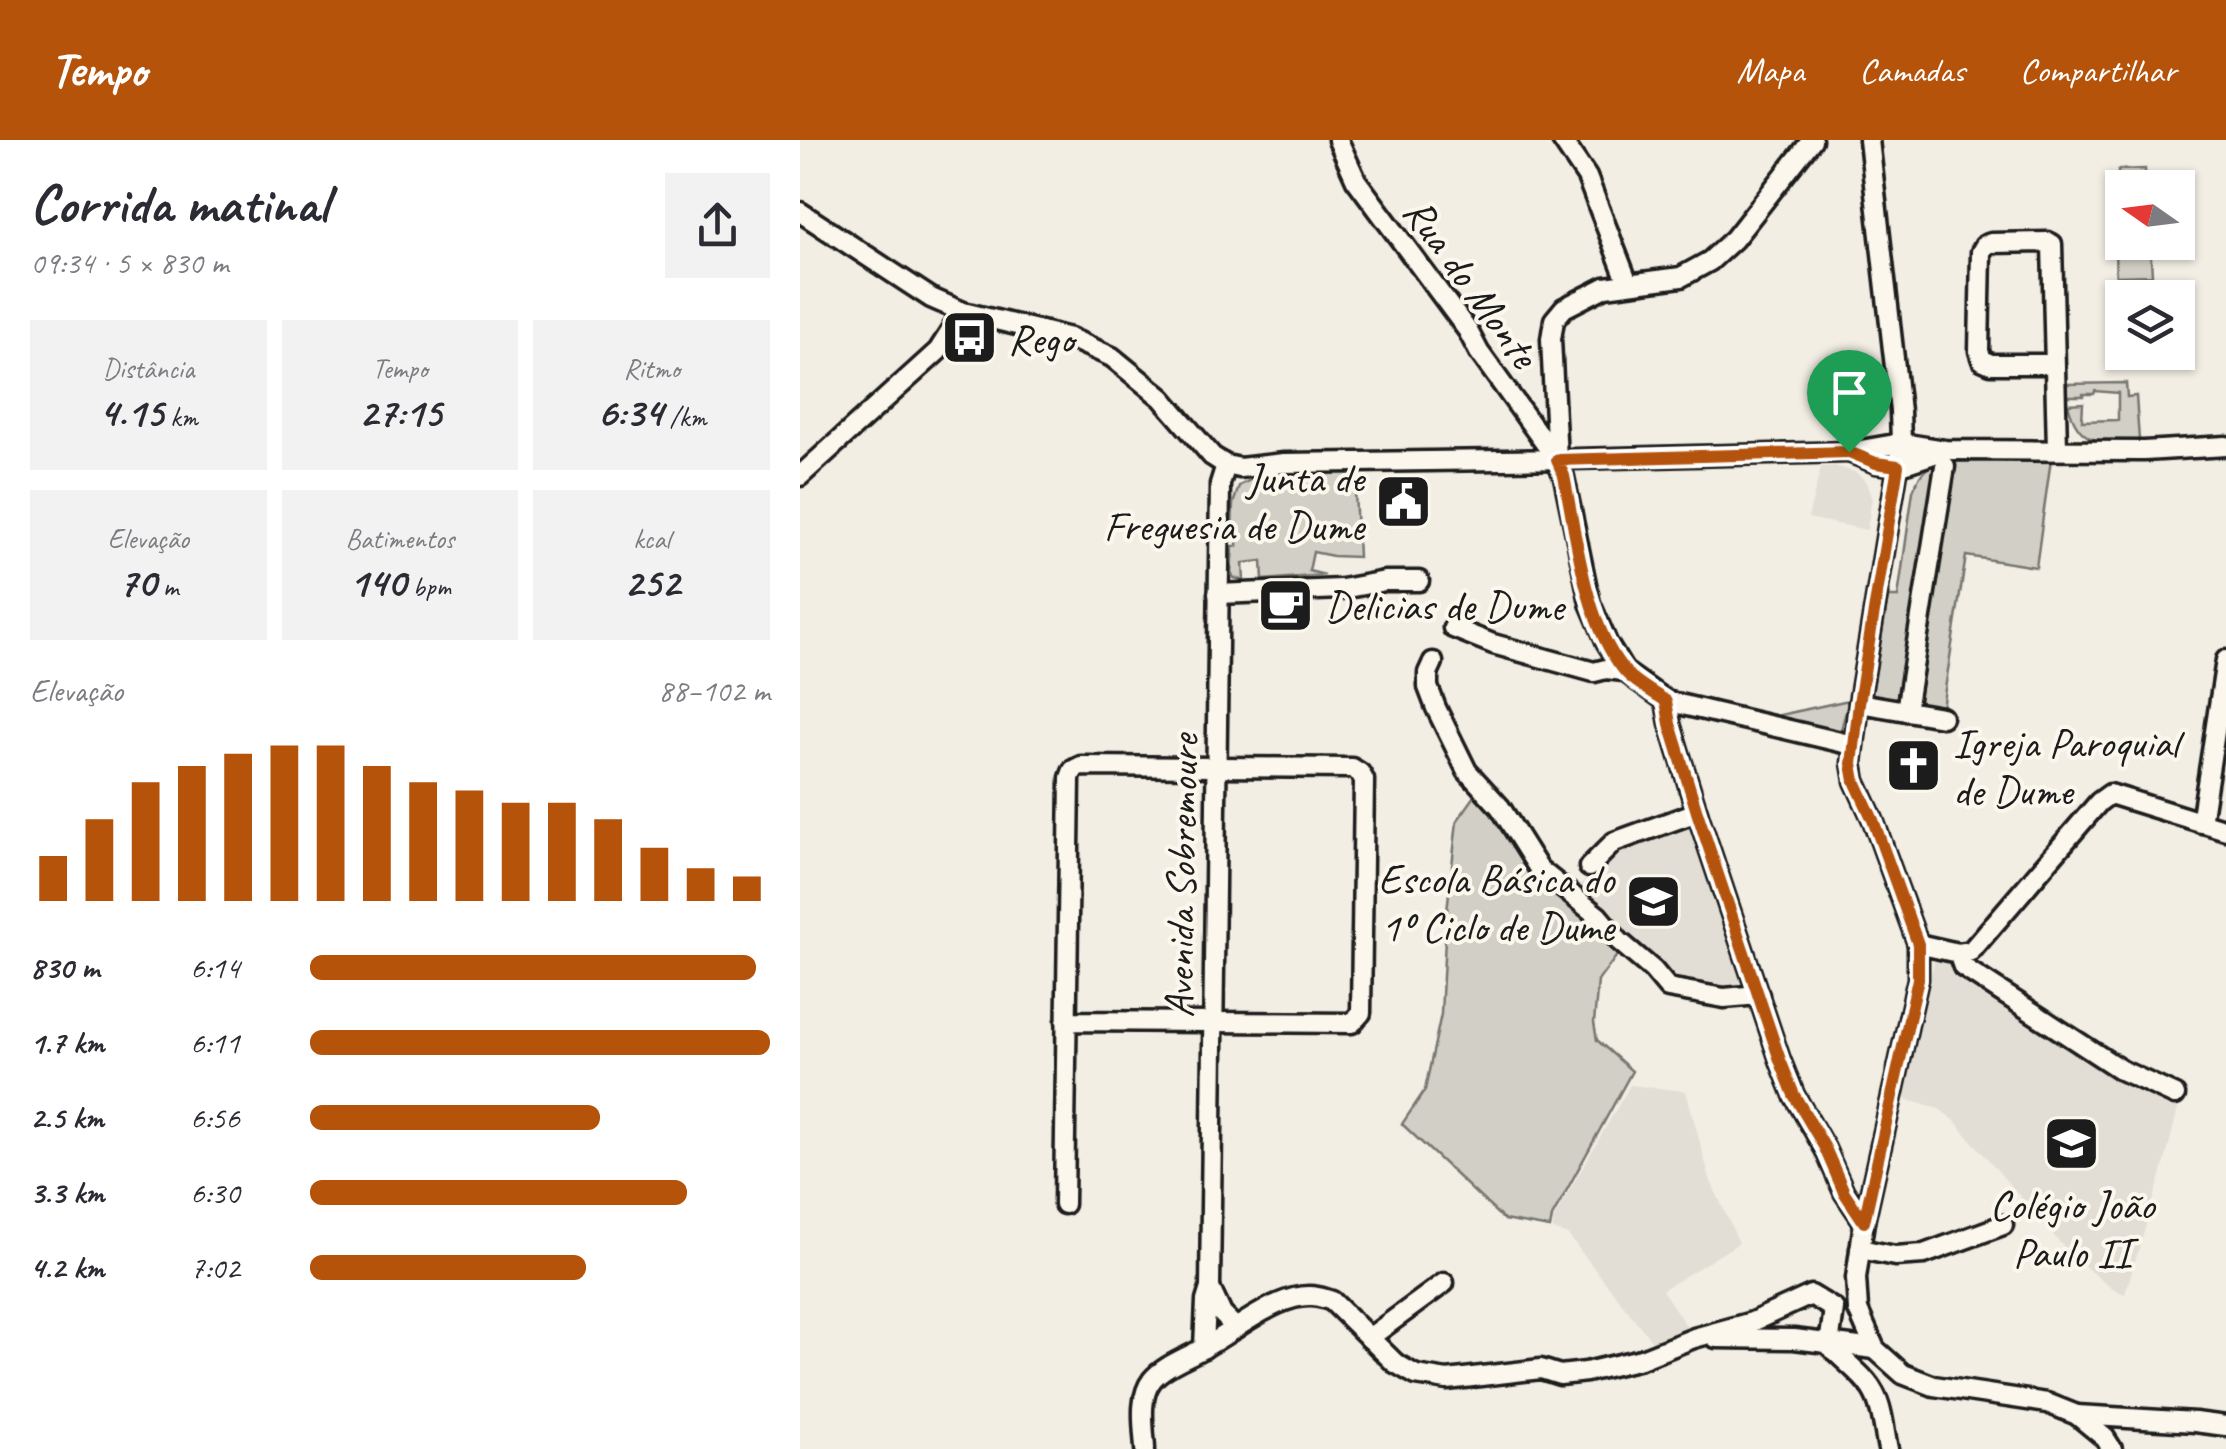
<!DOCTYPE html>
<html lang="pt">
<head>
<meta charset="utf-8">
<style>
	body { margin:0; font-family:Caveat,sans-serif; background:#f2f2f3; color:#2b2b33; height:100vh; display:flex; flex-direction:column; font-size:38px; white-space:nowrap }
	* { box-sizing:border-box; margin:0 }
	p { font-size:32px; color:#7c7c81 }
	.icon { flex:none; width:55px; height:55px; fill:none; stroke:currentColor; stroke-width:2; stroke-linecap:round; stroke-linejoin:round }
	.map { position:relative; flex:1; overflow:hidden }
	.side { display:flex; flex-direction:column; background:#fff; width:800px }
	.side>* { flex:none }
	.needle { width:65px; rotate:284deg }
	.controls { position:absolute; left:1305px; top:30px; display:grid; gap:20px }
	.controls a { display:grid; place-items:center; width:90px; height:90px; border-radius:0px; background:#fff; box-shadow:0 2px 8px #0004; font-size:50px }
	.pin { position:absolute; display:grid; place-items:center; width:85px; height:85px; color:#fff; margin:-102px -42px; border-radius:50% 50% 50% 0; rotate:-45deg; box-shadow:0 0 10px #0007 }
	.pin .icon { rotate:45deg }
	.round { display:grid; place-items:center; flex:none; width:105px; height:105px; border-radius:0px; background:#f2f2f3 }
	.head { display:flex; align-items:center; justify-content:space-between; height:170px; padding:0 30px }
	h1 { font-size:55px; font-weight:800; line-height:75px }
	.figures { display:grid; grid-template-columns:repeat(3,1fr); gap:15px; height:170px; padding:10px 30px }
	.figures div { display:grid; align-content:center; border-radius:0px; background:#f2f2f3; text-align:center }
	.figures b { font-size:42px; font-weight:800 }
	.figures small { font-size:28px; font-weight:400 }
	.figures p { font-size:28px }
	.chart { height:280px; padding:20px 30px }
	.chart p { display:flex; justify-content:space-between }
	.chart svg { width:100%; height:180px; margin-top:10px; stroke:#b45309; stroke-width:6 }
	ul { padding:0 30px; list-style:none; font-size:32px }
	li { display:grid; grid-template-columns:160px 120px 1fr; align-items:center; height:75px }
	li i { height:25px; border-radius:12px; background:#b45309 }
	header { display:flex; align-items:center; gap:60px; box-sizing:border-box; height:140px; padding:0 50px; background:#b45309; color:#fff }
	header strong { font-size:48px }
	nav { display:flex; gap:55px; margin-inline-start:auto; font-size:35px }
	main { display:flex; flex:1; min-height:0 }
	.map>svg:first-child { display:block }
</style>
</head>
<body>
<header>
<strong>Tempo</strong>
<nav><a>Mapa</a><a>Camadas</a><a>Compartilhar</a></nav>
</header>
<main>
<section class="side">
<div class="head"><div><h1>Corrida matinal</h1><p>09:34 · 5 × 830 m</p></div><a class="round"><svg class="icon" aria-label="share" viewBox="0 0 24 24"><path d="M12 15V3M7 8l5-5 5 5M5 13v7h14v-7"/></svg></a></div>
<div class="figures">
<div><p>Distância</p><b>4.15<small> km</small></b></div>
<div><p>Tempo</p><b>27:15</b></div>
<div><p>Ritmo</p><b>6:34<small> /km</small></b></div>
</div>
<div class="figures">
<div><p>Elevação</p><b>70<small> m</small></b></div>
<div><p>Batimentos</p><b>140<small> bpm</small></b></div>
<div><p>kcal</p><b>252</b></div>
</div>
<div class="chart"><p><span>Elevação</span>88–102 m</p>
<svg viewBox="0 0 160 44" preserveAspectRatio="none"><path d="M5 44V33M15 44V24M25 44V15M35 44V11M45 44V8M55 44V6M65 44V6M75 44V11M85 44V15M95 44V17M105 44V20M115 44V20M125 44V24M135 44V31M145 44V36M155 44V38"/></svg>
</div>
<ul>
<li><b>830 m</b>6:14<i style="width:97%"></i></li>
<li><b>1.7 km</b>6:11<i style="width:100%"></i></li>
<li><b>2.5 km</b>6:56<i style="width:63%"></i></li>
<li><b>3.3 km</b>6:30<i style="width:82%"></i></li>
<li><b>4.2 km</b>7:02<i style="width:60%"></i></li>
</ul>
</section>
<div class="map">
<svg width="1426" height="1309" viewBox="0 0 1426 1309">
	<rect width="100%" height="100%" fill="#f2eee4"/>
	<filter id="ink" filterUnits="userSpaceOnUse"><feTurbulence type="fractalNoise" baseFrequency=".01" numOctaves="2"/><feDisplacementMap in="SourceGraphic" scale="20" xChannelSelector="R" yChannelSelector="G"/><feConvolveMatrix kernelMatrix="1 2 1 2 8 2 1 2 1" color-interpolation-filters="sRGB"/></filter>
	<g filter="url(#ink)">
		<g fill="#e2ded5">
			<path d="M1035,326L1055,332L1067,342L1072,357L1067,390L1008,378L1021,327Z"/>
			<path d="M892,682L946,834L937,851L871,844L774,751L820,707Z"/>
			<path d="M1141,818L1231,879L1380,961L1363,1029L1325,1154L1314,1150L1291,1132L1260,1103L1154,980L1139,969L1104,959L1134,822Z"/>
			<path d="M830,945L886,951L910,1039L939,1103L862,1150L889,1190L855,1205L768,1095L753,1090V1079Z"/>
		</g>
		<g fill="#d2cfc6" stroke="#777671" stroke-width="2.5">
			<path d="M1345,29L1346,47L1322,48V102L1350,103L1352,135L1316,136L1315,113H1310L1309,90L1319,89L1318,30Z"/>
			<path d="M1326,243L1327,257L1336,256L1339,300C1302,302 1279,308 1268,264L1283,263L1282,281L1318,280V253L1295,251L1294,254H1283V256H1266L1265,244Z"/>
			<path d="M1251,319L1236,427L1166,416L1142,568L1072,554L1088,457H1098L1113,351C1119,333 1128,323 1148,322Z"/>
			<path d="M554,328L558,417L533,416L513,412L509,431L525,435L463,440L462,421L443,423L444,441L434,438L431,432L433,406H437L438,394L432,393L433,364L439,346L467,331Z"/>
			<path d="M1049,560L1038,601L948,582Z"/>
			<path d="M680,649L821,810L798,841L794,883L797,900L832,931L752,1077L750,1088L704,1080L602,984L625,950L641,874L646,780L657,681Z"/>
		</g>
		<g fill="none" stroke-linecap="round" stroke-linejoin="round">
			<defs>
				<g id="minor">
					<path d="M538,0L556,40L668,191L679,212L757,320L764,337L790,463L807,503L824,531L866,561L1053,605"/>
					<path d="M762,0L787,37L828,143"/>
					<path d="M1069,0L1100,271L1101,303L1098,326L1059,563L1052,623L1055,641L1073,680L1118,804V839L1064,1082L1056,1138L1058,1170L1075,1209L1103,1234L1134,1246L1247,1263L1277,1275L1305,1298L1312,1309"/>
					<path d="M0,72L131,158L163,172L270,198L312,217L362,258L412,316L426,325L440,328L484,323L775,319L1049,312L1101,303L1145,310L1344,311L1426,306"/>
					<path d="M1254,224H1191L1182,220L1179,211L1181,112L1185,105L1191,103L1248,102L1252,104L1257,309"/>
					<path d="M1049,312L1076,323L1098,326L1143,311"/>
					<path d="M757,319L751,199L754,180L764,168L805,147L881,137L910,121L934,99L1012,0"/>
					<path d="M0,336L138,211L163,172"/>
					<path d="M418,454L542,449L585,441H619"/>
					<path d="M653,488L693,504L794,532L806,529L824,531"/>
					<path d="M633,522L628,533V547L636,568L667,631L700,667L739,729L798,776L819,801L853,830L868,848L924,858L959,855"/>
					<path d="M866,561L870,584L897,672L980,920L994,955L1025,1009L1044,1052L1064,1082"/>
					<path d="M1059,563L1142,577"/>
					<path d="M1106,571L1145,326"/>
					<path d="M1401,683L1426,520"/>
					<path d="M789,727L814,702L897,672"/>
					<path d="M1118,804L1158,813L1171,811L1299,662L1310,654L1426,690"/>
					<path d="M1158,813L1163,827L1321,930L1375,955"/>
					<path d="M264,1064L270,638L273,630L281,626L552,628L560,633L564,640L561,873L552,883L266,881"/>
					<path d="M1060,1109L1095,1116L1124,1114L1203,1085"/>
					<path d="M410,1148L422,1174L436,1188"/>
					<path d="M569,1198L644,1143"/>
					<path d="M916,1198L994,1199L1075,1209"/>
					<path d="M404,1208L406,1161L410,1148L420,344L426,325"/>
					<path d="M1277,1275L1395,1282L1426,1286"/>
					<path d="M345,1309C344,1288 338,1258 352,1240C364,1225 389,1217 405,1207C432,1192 464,1166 494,1158C508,1154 518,1156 532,1161L595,1223L616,1235L647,1240L741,1229L760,1235L786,1232L841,1219L894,1198L952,1182L1011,1155L1034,1169L1029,1205C1043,1221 1064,1234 1074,1253C1083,1269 1084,1291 1088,1309"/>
				</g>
			</defs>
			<use href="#minor" stroke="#1c1c1c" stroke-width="25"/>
			<use href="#minor" stroke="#fbf7ec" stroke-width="18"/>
		</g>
	</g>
	<g fill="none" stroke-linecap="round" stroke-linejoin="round" filter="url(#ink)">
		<defs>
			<path id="route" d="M1049,312L1076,323L1098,326L1059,563L1052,624L1055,641L1073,680L1118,804V839L1064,1082L1044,1052L1025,1008L994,955L980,920L897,672L870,584L866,561C853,552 833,542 823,529C785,482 776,395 764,336L757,320Z"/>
		</defs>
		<use href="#route" stroke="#fff" stroke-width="20"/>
		<use href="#route" stroke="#b45309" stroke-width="12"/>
	</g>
	<defs>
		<symbol id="bus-square" viewBox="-11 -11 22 22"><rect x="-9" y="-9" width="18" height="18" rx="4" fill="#1c1c1c" stroke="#fbf7ec"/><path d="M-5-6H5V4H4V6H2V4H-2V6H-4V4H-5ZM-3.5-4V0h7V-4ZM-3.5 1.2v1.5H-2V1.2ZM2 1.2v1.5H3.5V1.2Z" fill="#fff"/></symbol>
		<symbol id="civic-square" viewBox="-11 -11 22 22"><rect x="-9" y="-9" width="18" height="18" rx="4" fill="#1c1c1c" stroke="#fbf7ec"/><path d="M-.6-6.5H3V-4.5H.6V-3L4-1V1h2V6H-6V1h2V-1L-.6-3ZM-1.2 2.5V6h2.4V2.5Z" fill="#fff"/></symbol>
		<symbol id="cafe-square" viewBox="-11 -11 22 22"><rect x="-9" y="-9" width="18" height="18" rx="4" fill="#1c1c1c" stroke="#fbf7ec"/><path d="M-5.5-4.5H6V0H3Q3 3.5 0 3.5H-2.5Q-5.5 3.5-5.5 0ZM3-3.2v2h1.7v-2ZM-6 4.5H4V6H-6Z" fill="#fff"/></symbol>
		<symbol id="church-square" viewBox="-11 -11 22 22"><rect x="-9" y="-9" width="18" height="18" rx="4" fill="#1c1c1c" stroke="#fbf7ec"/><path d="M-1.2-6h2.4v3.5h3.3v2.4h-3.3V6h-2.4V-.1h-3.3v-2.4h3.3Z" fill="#fff"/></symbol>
		<symbol id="school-square" viewBox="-11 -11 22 22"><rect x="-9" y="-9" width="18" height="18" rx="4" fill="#1c1c1c" stroke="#fbf7ec"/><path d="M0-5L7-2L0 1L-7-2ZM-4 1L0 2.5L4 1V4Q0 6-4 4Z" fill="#fff"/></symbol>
	</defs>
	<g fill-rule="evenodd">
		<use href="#bus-square" x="138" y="166" width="63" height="63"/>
		<use href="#civic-square" x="572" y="330" width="63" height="63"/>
		<use href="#cafe-square" x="454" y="434" width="63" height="63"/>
		<use href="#church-square" x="1082" y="594" width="63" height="63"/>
		<use href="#school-square" x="822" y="730" width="63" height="63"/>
		<use href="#school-square" x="1240" y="972" width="63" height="63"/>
	</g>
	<g text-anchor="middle" stroke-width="8" stroke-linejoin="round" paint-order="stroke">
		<g font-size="42" fill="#1c1c1c" stroke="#fbf7ec">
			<text transform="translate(672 142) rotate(54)" y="15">Rua do Monte</text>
			<text transform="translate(380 736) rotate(-89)" y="15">Avenida Sobremoure</text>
		</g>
		<g font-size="42" fill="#1c1c1c" stroke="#fbf7ec" text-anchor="start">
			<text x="208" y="213">Rego</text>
			<text x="564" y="352" text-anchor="end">Junta de<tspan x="564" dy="48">Freguesia de Dume</tspan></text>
			<text x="525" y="480">Delicias de Dume</text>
			<text x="1153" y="617">Igreja Paroquial<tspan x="1153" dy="48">de Dume</tspan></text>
			<text x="814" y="753" text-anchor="end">Escola Básica do<tspan x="814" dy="48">1º Ciclo de Dume</tspan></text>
			<text x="1272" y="1079" text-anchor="middle">Colégio João<tspan x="1272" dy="48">Paulo II</tspan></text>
		</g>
	</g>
</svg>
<div class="controls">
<a><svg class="needle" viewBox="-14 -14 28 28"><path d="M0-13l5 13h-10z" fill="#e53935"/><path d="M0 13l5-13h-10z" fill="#7c7c81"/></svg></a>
<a><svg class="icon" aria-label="layers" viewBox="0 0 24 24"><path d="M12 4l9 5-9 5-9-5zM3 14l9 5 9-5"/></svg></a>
</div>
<div class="pin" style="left:1049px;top:312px;background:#1e9e55"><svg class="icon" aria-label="arrive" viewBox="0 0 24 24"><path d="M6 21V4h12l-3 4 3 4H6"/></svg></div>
</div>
</main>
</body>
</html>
